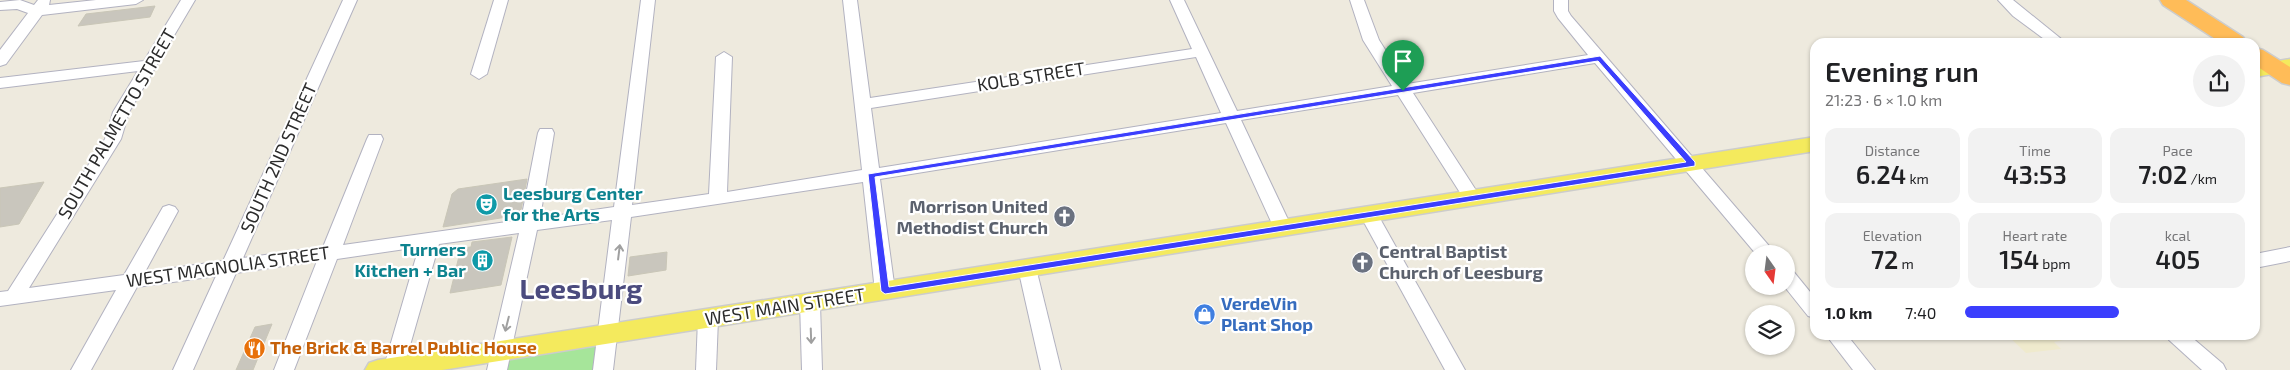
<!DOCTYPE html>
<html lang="en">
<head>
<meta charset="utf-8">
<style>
	body { margin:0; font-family:"Exo 2",sans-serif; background:#f2f2f2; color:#202124; height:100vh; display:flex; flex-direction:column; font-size:19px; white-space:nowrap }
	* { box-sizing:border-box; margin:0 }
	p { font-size:16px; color:#757577 }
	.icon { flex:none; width:28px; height:28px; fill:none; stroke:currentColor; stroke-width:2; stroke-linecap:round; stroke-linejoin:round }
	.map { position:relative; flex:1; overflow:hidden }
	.side { position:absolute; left:1810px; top:38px; width:450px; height:302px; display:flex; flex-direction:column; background:#fff; border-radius:15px; box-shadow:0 1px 4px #0004 }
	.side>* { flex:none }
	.needle { width:32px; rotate:166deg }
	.tools { position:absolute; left:1745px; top:245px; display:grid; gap:10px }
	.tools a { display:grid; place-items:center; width:50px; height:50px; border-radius:50%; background:#fff; box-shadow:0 1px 4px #0004; font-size:25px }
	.pin { position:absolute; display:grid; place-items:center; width:42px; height:42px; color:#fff; margin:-51px -21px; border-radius:50% 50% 50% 0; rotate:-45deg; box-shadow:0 0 5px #0007 }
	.pin .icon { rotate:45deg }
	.round { display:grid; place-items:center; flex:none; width:52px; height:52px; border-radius:26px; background:#f2f2f2 }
	.summary { display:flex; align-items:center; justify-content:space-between; height:85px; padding:0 15px }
	h1 { font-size:28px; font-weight:600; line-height:38px }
	.stats { display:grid; grid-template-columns:repeat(3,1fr); gap:8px; height:85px; padding:5px 15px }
	.stats div { display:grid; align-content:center; border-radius:12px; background:#f2f2f2; text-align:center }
	.stats b { font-size:25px; font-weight:600 }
	.stats small { font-size:14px; font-weight:400 }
	.stats p { font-size:14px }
	ul { padding:0 15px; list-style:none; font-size:16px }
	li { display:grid; grid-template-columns:80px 60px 1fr; align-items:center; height:38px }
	li i { height:12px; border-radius:6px; background:#3b3efd }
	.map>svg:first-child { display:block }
</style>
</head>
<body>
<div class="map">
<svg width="2290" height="370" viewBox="0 0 2290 370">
	<rect width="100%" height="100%" fill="#eeeade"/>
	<path fill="#efeacd" d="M2007,335H2070L2073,338L2054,342L2061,349L2026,353Z"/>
	<path fill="#a6e59a" d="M598,344L594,370H504L507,356Z"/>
	<g fill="#c9c6bd" stroke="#c9c6b7">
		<path d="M155,6L150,17L78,26L86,14Z"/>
		<path d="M527,179L520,215L443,227L452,194L458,189Z"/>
		<path d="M44,182L19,224L0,227V188Z"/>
		<path d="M512,237L501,285L450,293L461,248L471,247L472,242Z"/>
		<path d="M667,252L666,270L628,276L630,257Z"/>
		<path d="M272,324L253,370H236L255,327Z"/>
	</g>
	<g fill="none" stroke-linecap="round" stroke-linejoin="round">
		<defs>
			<g id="minor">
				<path d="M20,0L34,5L38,0H50L49,5L96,0H143L136,4L42,15L6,64L0,66V50L28,13L17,9L0,10V2Z"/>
				<path d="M181,0H195L129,112L121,139L29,288L124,275L163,207L169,205L175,207L178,211L145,272L223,261L343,0H357L243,258L323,247L367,139L369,135H381L383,139L343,245L521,220L538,133L540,129H552L554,133L540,218L614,207L641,0H655L632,205L709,194L716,57L724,52L732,57L727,192L862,170L843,0H857L870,98L1192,49L1170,0H1184L1237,111L1392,86L1363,40L1350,0H1364L1379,40L1407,84L1588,55L1558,18L1554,11V0H1568V11L1571,16L1776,254H1756L1595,63L1413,93L1481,198L1478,202L1472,204L1466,202L1398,95L1241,120L1292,228L1289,232L1283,234L1277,232L1274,228L1226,123L880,179L895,291L892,296L885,298L878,296L875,291L863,182L631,217L613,370H593L612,220L537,230L507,370H487L519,233L439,244L403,370H383L419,247L337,259L294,370H274L317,261L236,273L193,370H173L216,276L137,287L91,370H71L116,290L0,306V292L8,291L105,139L113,112L138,71L0,88V78L144,61ZM1196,57L1221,113L879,168L871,108Z"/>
				<path d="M494,0H508L487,74L479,79L471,74Z"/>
				<path d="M1998,0H2013L2065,42H2048L2013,16Z"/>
				<path d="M1369,209L1375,211L1378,215L1465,370H1445L1360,215L1363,211Z"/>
				<path d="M2290,247V261L2255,268V254Z"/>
				<path d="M1027,261L1034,263L1036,268L1061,370H1041L1018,268L1020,263Z"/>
				<path d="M1786,269L1793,271L1815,298V318L1808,316L1784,286H1786Z"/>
				<path d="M810,296L817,298L820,303L822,370H802L800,303L803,298Z"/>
				<path d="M708,312L715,314L718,319L716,370H696L698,319L701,314Z"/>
				<path d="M1826,335H1847L1875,370H1853Z"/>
				<path d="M2166,335H2189L2223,364L2226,370H2202L2169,340Z"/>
			</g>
			<g id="major">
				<path d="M2290,59V71L2255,77V65Z"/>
				<path d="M1815,137V151L442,370H365L369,363L378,360Z"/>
			</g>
			<g id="highway">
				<path d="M2160,0H2186L2243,37L2246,42H2220L2163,5Z"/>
				<path d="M2255,48L2263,50L2290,67V85L2282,83L2255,65Z"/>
			</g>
		</defs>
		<use href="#minor" stroke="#b2b2c0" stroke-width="2"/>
		<use href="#major" stroke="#ccc" stroke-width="3"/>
		<use href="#highway" stroke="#ccc" stroke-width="3"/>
		<use href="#minor" fill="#fff" fill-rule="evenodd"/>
		<use href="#major" fill="#f4ea5d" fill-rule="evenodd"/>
		<use href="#highway" fill="#ffbc58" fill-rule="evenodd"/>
	</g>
	<defs><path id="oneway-shaft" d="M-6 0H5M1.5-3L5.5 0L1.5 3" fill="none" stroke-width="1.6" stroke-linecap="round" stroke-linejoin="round" transform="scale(1.25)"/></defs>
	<g stroke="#a0a0a0">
		<use href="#oneway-shaft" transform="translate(619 252) rotate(-83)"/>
		<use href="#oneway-shaft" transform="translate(507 324) rotate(104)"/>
		<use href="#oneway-shaft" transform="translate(811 336) rotate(88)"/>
	</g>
	<path fill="#3b3efd" stroke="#fff" fill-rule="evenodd" d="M1600,56L1695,162V166L885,294L881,291L868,174ZM1598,61L1686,162L889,287L875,177Z"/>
	<defs>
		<symbol id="theatre-disc" viewBox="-11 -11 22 22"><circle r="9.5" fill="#0f9aa8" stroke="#fff"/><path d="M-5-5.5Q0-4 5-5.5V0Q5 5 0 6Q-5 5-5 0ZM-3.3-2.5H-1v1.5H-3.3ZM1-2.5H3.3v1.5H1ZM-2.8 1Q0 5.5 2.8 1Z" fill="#fff"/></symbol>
		<symbol id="church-disc" viewBox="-11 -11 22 22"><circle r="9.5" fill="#6b7280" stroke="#fff"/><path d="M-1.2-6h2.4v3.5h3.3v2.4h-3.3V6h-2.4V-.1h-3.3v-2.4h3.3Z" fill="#fff"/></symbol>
		<symbol id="building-disc" viewBox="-11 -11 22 22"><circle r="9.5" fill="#0f9aa8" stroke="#fff"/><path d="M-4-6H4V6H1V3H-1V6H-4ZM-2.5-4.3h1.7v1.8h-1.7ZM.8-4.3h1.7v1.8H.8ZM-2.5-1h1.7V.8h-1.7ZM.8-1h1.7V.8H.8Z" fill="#fff"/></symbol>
		<symbol id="shop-disc" viewBox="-11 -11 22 22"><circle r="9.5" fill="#3f7fe0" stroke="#fff"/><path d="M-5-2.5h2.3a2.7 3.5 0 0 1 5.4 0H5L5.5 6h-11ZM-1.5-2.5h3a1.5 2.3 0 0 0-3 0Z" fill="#fff"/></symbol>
		<symbol id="restaurant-disc" viewBox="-11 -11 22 22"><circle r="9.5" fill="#e8710a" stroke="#fff"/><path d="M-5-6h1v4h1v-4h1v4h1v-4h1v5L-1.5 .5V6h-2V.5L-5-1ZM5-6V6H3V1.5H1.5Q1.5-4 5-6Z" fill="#fff"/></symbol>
	</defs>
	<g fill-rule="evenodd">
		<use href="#theatre-disc" x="474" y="192" width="25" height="25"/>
		<use href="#church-disc" x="1052" y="204" width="25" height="25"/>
		<use href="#building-disc" x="470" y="248" width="25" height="25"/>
		<use href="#church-disc" x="1350" y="250" width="25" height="25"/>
		<use href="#shop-disc" x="1192" y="302" width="25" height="25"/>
		<use href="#restaurant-disc" x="242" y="336" width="25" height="25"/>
	</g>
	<g text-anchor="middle" stroke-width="4.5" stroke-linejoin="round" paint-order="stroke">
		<g font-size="18" fill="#2c2c2c" stroke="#fff">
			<text transform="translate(1031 77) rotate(-9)" y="6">KOLB STREET</text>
			<text transform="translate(117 124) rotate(-60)" y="6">SOUTH PALMETTO STREET</text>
			<text transform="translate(279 158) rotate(-66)" y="6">SOUTH 2ND STREET</text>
			<text transform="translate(228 267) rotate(-8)" y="6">WEST MAGNOLIA STREET</text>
			<text transform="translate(785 307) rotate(-9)" y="6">WEST MAIN STREET</text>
		</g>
		<g font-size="18" font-weight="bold" fill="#0d838f" stroke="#fff" text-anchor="start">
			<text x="503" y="200">Leesburg Center<tspan x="503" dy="21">for the Arts</tspan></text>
			<text x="466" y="256" text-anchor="end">Turners<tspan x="466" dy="21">Kitchen + Bar</tspan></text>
		</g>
		<g font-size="18" font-weight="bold" fill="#5b616d" stroke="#fff" text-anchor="end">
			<text x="1048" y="213">Morrison United<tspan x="1048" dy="21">Methodist Church</tspan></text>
			<text x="1379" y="258" text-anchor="start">Central Baptist<tspan x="1379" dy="21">Church of Leesburg</tspan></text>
		</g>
		<g font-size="18" font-weight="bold" fill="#366cbe" stroke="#fff" text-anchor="start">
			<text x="1221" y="310">VerdeVin<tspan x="1221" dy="21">Plant Shop</tspan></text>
		</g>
		<g font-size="18" font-weight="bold" fill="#c56008" stroke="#fff" text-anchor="start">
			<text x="270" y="354">The Brick &amp; Barrel Public House</text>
		</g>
		<g font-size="28" font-weight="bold" fill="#4b4b7e" stroke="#fff">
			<text x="581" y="299">Leesburg</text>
		</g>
	</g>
</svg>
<div class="tools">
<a><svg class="needle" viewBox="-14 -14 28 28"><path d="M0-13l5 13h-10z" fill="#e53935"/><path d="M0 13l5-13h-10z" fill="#757577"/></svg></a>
<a><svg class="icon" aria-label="layers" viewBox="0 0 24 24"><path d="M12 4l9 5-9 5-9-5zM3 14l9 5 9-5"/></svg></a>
</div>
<div class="pin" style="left:1403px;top:91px;background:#1e9e55"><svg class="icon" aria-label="arrive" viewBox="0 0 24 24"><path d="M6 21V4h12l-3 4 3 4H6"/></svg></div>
<section class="side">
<div class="summary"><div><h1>Evening run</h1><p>21:23 · 6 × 1.0 km</p></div><a class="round"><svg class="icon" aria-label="share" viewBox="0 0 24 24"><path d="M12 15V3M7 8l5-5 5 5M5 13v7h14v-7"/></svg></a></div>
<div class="stats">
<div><p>Distance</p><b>6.24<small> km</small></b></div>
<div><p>Time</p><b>43:53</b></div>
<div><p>Pace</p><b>7:02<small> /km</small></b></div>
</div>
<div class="stats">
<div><p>Elevation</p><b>72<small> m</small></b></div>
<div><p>Heart rate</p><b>154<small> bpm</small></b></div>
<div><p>kcal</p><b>405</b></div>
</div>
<ul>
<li><b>1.0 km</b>7:40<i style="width:55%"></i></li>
</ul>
</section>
</div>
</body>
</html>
